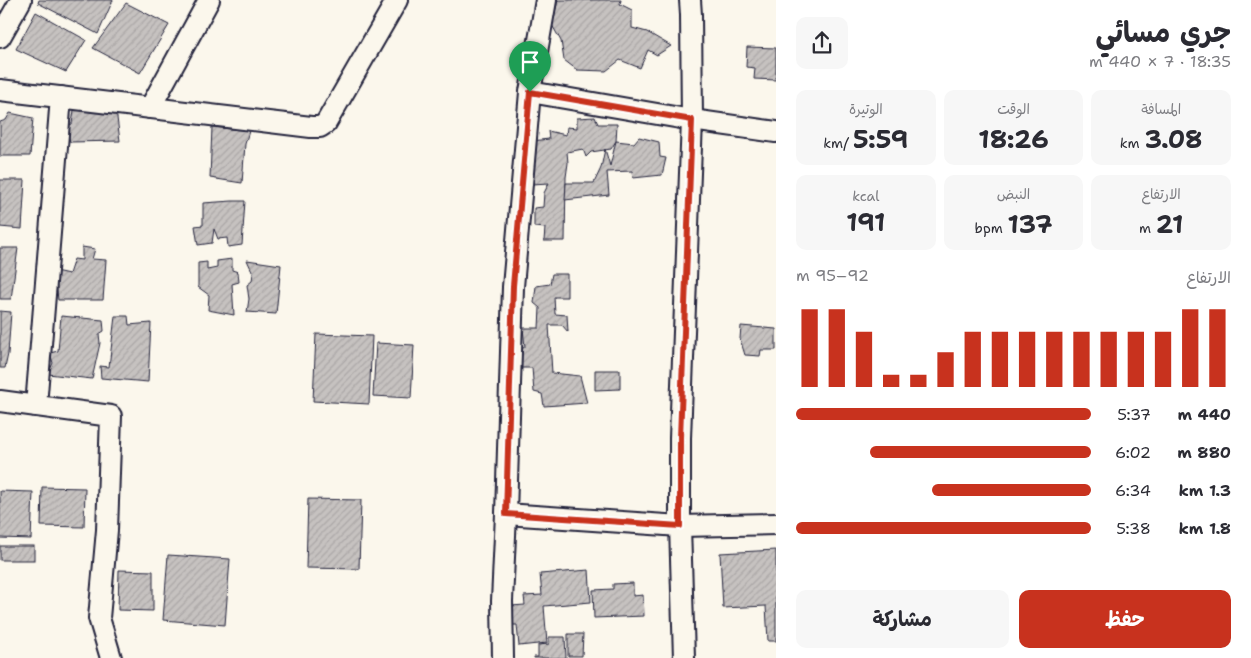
<!DOCTYPE html>
<html lang="ar">
<head>
<meta charset="utf-8">
<style>
	body { margin:0; font-family:"Shantell Sans","Playpen Sans Arabic",sans-serif; background:#f7f7f7; color:#2b2b33; direction:rtl; height:100vh; display:flex; flex-direction:column; font-size:19px; white-space:nowrap }
	* { box-sizing:border-box; margin:0 }
	p { font-size:16px; color:#7c7c81 }
	.icon { flex:none; width:28px; height:28px; fill:none; stroke:currentColor; stroke-width:2; stroke-linecap:round; stroke-linejoin:round }
	.map { position:relative; flex:1; overflow:hidden; direction:ltr }
	.panel { display:flex; flex-direction:column; background:#fff; width:475px }
	.panel>* { flex:none }
	.pin { position:absolute; display:grid; place-items:center; width:42px; height:42px; color:#fff; margin:-51px -21px; border-radius:50% 50% 50% 0; rotate:-45deg; box-shadow:0 0 5px #0007 }
	.pin .icon { rotate:45deg }
	.round { display:grid; place-items:center; flex:none; width:52px; height:52px; border-radius:10px; background:#f7f7f7 }
	.headline { display:flex; align-items:center; justify-content:space-between; height:85px; padding:0 20px }
	h1 { font-size:28px; font-weight:700; line-height:38px }
	.metrics { display:grid; grid-template-columns:repeat(3,1fr); gap:8px; height:85px; padding:5px 20px }
	.metrics div { display:grid; align-content:center; border-radius:10px; background:#f7f7f7; text-align:center }
	.metrics b { font-size:25px; font-weight:700 }
	.metrics small { font-size:14px; font-weight:400 }
	.metrics p { font-size:14px }
	.chart { height:140px; padding:10px 20px }
	.chart p { display:flex; justify-content:space-between }
	.chart svg { width:100%; height:90px; margin-top:5px; stroke:#c8321e; stroke-width:6 }
	.button { display:flex; gap:10px; margin-top:auto; padding:10px 20px }
	.button a { flex:1; height:58px; border-radius:10px; background:#c8321e; color:#fff; font-size:20px; font-weight:700; line-height:58px; text-align:center }
	.button a+a { background:#f7f7f7; color:#2b2b33 }
	ul { padding:0 20px; list-style:none; font-size:16px }
	li { display:grid; grid-template-columns:80px 60px 1fr; align-items:center; height:38px }
	li i { height:12px; border-radius:6px; background:#c8321e }
	main { display:flex; flex:1; min-height:0 }
	.map>svg:first-child { display:block }
</style>
</head>
<body>
<main>
<section class="panel">
<div class="headline"><div><h1>جري مسائي</h1><p>18:35 · 7 × 440 m</p></div><a class="round"><svg class="icon" aria-label="share" viewBox="0 0 24 24"><path d="M12 15V3M7 8l5-5 5 5M5 13v7h14v-7"/></svg></a></div>
<div class="metrics">
<div><p>المسافة</p><b>3.08<small> km</small></b></div>
<div><p>الوقت</p><b>18:26</b></div>
<div><p>الوتيرة</p><b>5:59<small> /km</small></b></div>
</div>
<div class="metrics">
<div><p>الارتفاع</p><b>21<small> m</small></b></div>
<div><p>النبض</p><b>137<small> bpm</small></b></div>
<div><p>kcal</p><b>191</b></div>
</div>
<div class="chart"><p><span>الارتفاع</span>92–95 m</p>
<svg viewBox="0 0 160 44" preserveAspectRatio="none"><path d="M5 44V6M15 44V6M25 44V17M35 44V38M45 44V38M55 44V27M65 44V17M75 44V17M85 44V17M95 44V17M105 44V17M115 44V17M125 44V17M135 44V17M145 44V6M155 44V6"/></svg>
</div>
<ul>
<li><b>440 m</b>5:37<i style="width:100%"></i></li>
<li><b>880 m</b>6:02<i style="width:75%"></i></li>
<li><b>1.3 km</b>6:34<i style="width:54%"></i></li>
<li><b>1.8 km</b>5:38<i style="width:100%"></i></li>
</ul>
<div class="button"><a>حفظ</a><a>مشاركة</a></div>
</section>
<div class="map">
<svg width="776" height="658" viewBox="0 0 776 658">
	<defs>
		<pattern id="building-hatch" width="6" height="6" patternUnits="userSpaceOnUse" patternTransform="scale(1.25)"><rect width="6" height="6" fill="#c6c2c0"/><path d="M-1 1l2-2M0 6l6-6M5 7l2-2" fill="none" stroke="#aaa6a6"/></pattern>
	</defs>
	<rect width="100%" height="100%" fill="#fbf7ec"/>
	<filter id="ink" filterUnits="userSpaceOnUse"><feTurbulence type="fractalNoise" baseFrequency=".02" numOctaves="2"/><feDisplacementMap in="SourceGraphic" scale="10" xChannelSelector="R" yChannelSelector="G"/><feConvolveMatrix kernelMatrix="1 2 1 2 8 2 1 2 1" color-interpolation-filters="sRGB"/></filter>
	<g filter="url(#ink)">
		<g fill="url(#building-hatch)" stroke="#22223b">
			<path d="M39,0H113L98,34L38,3Z"/>
			<path d="M558,0H621L620,4L632,10V28L647,32L671,46L657,55L648,50L640,68L620,60L606,71L577,70L564,60L561,41L552,25Z"/>
			<path d="M126,3L169,25L140,73L93,48Z"/>
			<path d="M36,12L86,40L66,72L16,49Z"/>
			<path d="M747,47L776,48V80L754,79L755,68L746,67Z"/>
			<path d="M84,109L116,110L120,141L70,142L68,133L65,126L72,124L74,110Z"/>
			<path d="M10,113L33,118L30,156H0V122L6,120Z"/>
			<path d="M595,117L598,124H617L616,141L611,149L591,152L586,157L583,149L567,152L568,163L566,177L565,241H544L545,228L534,227V208L543,207L544,193L549,183L532,184V141L549,139L548,131L566,135L567,127L577,128V118Z"/>
			<path d="M212,127L249,131L245,144L242,183L210,178Z"/>
			<path d="M639,137L659,142L660,157L666,158L662,175L633,178L632,171L607,172L609,195L565,200L566,183H594L601,168L605,149L610,166L616,141L634,143Z"/>
			<path d="M0,180H25L22,229L0,227Z"/>
			<path d="M232,201H245L242,245L228,247L227,238L218,239L214,229L212,243L198,245L195,226L203,225V203Z"/>
			<path d="M82,247L95,249L92,259L106,260L103,300H58L55,271L69,274L74,259L82,260Z"/>
			<path d="M0,248H18L11,299H0Z"/>
			<path d="M232,259V270L238,272L239,282L232,284L234,315L208,310L209,295L198,287V263L207,262V270L217,268V261Z"/>
			<path d="M247,260L281,265L276,314L247,312L249,299L247,285L252,281L253,273Z"/>
			<path d="M552,274H567V297H554L555,314L567,315L568,332L562,325H549L552,373L580,376L587,403L544,406L542,394L534,392L532,368H521L519,350L525,347L523,328H539L540,308L534,303L536,286L550,284Z"/>
			<path d="M0,311L11,312L8,354L5,368H0Z"/>
			<path d="M61,316L103,320L104,331L99,334L100,343L92,379L48,374L53,363L50,353L58,351Z"/>
			<path d="M115,316H128L129,325L151,323L148,382L101,378L100,366L109,367Z"/>
			<path d="M741,326L776,329V350H761L760,356L745,355L740,339Z"/>
			<path d="M316,334L372,336L369,404L313,401Z"/>
			<path d="M376,343L414,345L411,398L373,396Z"/>
			<path d="M595,370H620V389L595,390Z"/>
			<path d="M42,487L85,488L84,527L41,526Z"/>
			<path d="M0,491L33,492L31,539L0,538Z"/>
			<path d="M308,499L361,500L359,569L306,568Z"/>
			<rect x="0" y="546" width="34" height="14"/>
			<path d="M776,550V641H768L766,606L723,608L720,553Z"/>
			<path d="M168,555L230,559L225,625L163,620Z"/>
			<path d="M119,570L153,571V611L118,610Z"/>
			<path d="M589,570L591,602L544,606L547,643L519,646L517,625H513L511,606L525,605L524,596L542,595L540,574Z"/>
			<path d="M633,583V596L643,595L644,616L594,618L593,590L613,589V584Z"/>
			<path d="M568,634H583L582,656H568Z"/>
			<path d="M549,637H565L566,658H534V657H538V645L549,644Z"/>
		</g>
		<g fill="none" stroke-linecap="round" stroke-linejoin="round">
			<defs>
				<g id="minor">
					<path d="M0,37L21,0"/>
					<path d="M0,90L311,127H320L326,123L397,0"/>
					<path d="M530,92L692,120L776,132"/>
					<path d="M150,108L209,0"/>
					<path d="M0,401L111,416L107,530L99,618L111,658"/>
					<path d="M36,406L61,97"/>
					<path d="M506,514L680,526L776,524"/>
					<path d="M503,658L502,601L506,514L513,287L530,92L546,0"/>
					<path d="M684,658L680,526V438L692,120L691,15L690,0"/>
				</g>
			</defs>
			<use href="#minor" stroke="#22223b" stroke-width="24"/>
			<use href="#minor" stroke="#fbf7ec" stroke-width="20"/>
		</g>
	</g>
	<g fill="none" stroke-linecap="round" stroke-linejoin="round" filter="url(#ink)">
		<defs>
			<path id="route" d="M530,92L692,120L680,438V526L506,514L513,286Z"/>
		</defs>
		<use href="#route" stroke="#fff" stroke-width="10"/>
		<use href="#route" stroke="#c8321e" stroke-width="6"/>
	</g>
</svg>
<div class="pin" style="left:530px;top:92px;background:#1e9e55"><svg class="icon" aria-label="arrive" viewBox="0 0 24 24"><path d="M6 21V4h12l-3 4 3 4H6"/></svg></div>
</div>
</main>
</body>
</html>
